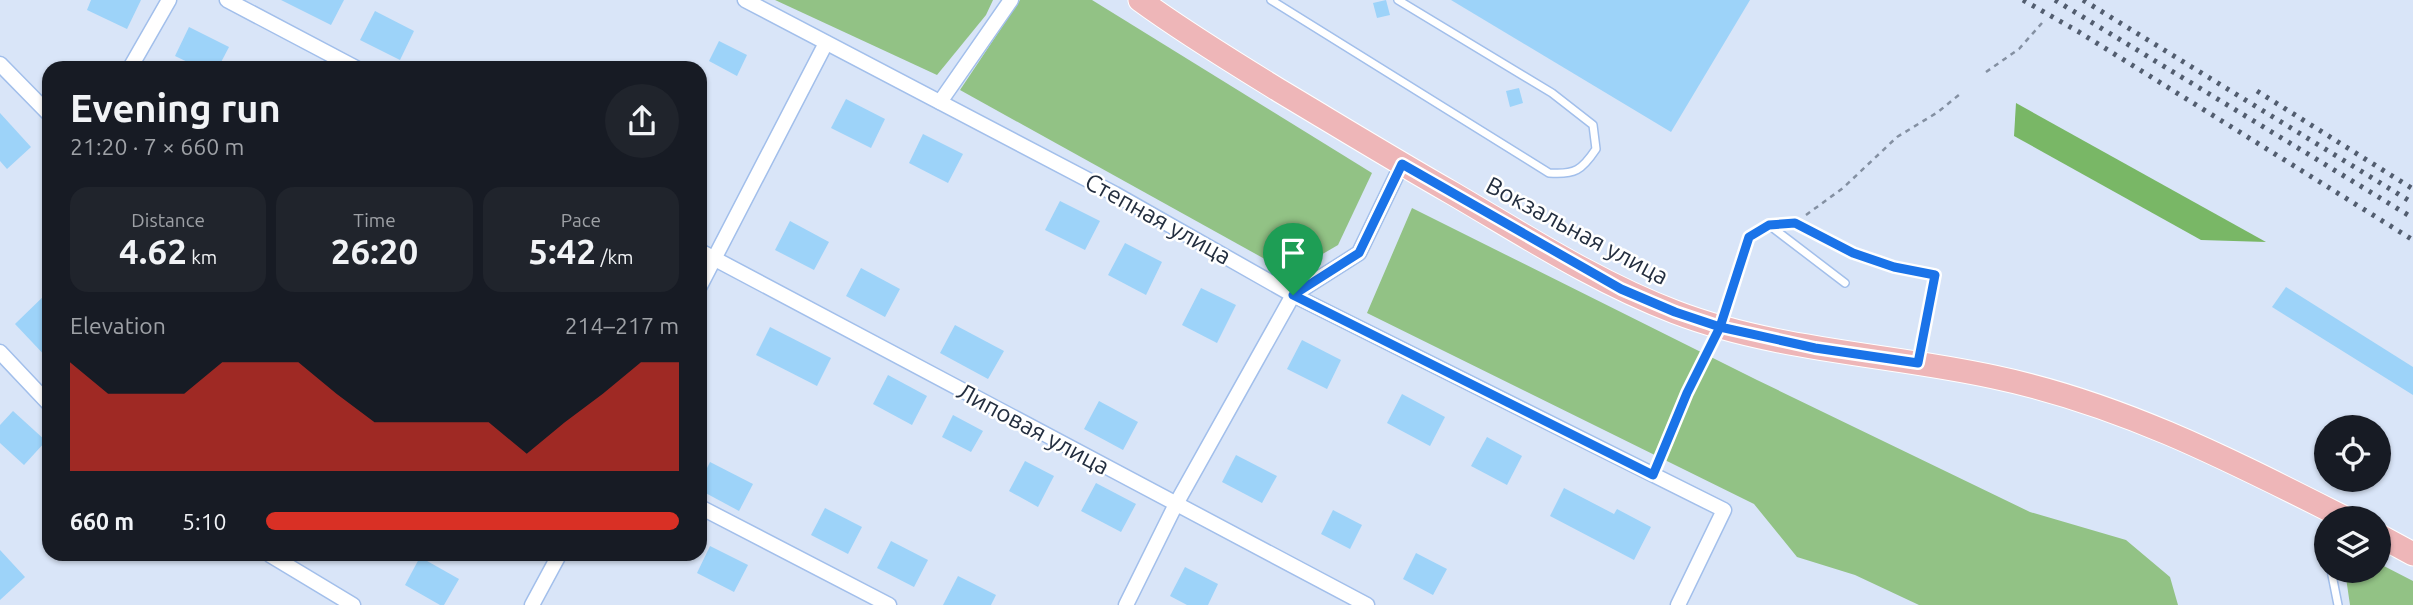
<!DOCTYPE html>
<html lang="en">
<head>
<meta charset="utf-8">
<style>
	body { margin:0; font-family:Ubuntu,sans-serif; background:#20242c; color:#f1f3f6; height:100vh; display:flex; flex-direction:column; font-size:26px; white-space:nowrap }
	* { box-sizing:border-box; margin:0 }
	p { font-size:23px; color:#9ea1a6 }
	.icon { flex:none; width:38px; height:38px; fill:none; stroke:currentColor; stroke-width:2; stroke-linecap:round; stroke-linejoin:round }
	.map { position:relative; flex:1; overflow:hidden }
	.drawer { position:absolute; left:42px; top:61px; width:665px; height:500px; display:flex; flex-direction:column; background:#171b24; border-radius:21px; box-shadow:0 2px 5px #0004 }
	.drawer>* { flex:none }
	.fabs { position:absolute; left:2314px; top:415px; display:grid; gap:14px }
	.fabs a { display:grid; place-items:center; width:77px; height:77px; border-radius:50%; background:#171b24; box-shadow:0 2px 5px #0004; font-size:35px }
	.pin { position:absolute; display:grid; place-items:center; width:60px; height:60px; color:#fff; margin:-72px -30px; border-radius:50% 50% 50% 0; rotate:-45deg; box-shadow:0 0 7px #0007 }
	.pin .icon { rotate:45deg }
	.round { display:grid; place-items:center; flex:none; width:74px; height:74px; border-radius:37px; background:#20242c }
	.headline { display:flex; align-items:center; justify-content:space-between; height:119px; padding:0 28px }
	h1 { font-size:38px; font-weight:700; line-height:52px }
	.stats { display:grid; grid-template-columns:repeat(3,1fr); gap:10px; height:119px; padding:7px 28px }
	.stats div { display:grid; align-content:center; border-radius:18px; background:#20242c; text-align:center }
	.stats b { font-size:35px; font-weight:700 }
	.stats small { font-size:19px; font-weight:400 }
	.stats p { font-size:19px }
	.chart { height:196px; padding:14px 28px }
	.chart p { display:flex; justify-content:space-between }
	.chart svg { width:100%; height:126px; margin-top:7px; fill:#d93025; opacity:.7 }
	ul { padding:0 28px; list-style:none; font-size:23px }
	li { display:grid; grid-template-columns:112px 84px 1fr; align-items:center; height:52px }
	li i { height:18px; border-radius:9px; background:#d93025 }
	.map>svg:first-child { display:block }
</style>
</head>
<body>
<div class="map">
<svg width="2413" height="605" viewBox="0 0 2413 605">
	<rect width="100%" height="100%" fill="#d9e5f8"/>
	<g fill="#92c285">
		<path d="M775,0H993L986,15L937,75Z"/>
		<path d="M1020,0H1092L1372,173L1338,245L1290,273L960,90Z"/>
		<path d="M1412,208L1757,380L2030,512L2126,540L2170,577L2178,605H1919L1855,575L1797,557L1754,504L1367,313Z"/>
		<path d="M2378,563L2413,581V605H2350L2345,571L2378,570Z"/>
	</g>
	<path fill="#79b766" d="M2016,103L2266,242L2201,240L2014,136Z"/>
	<g fill="#9dd3f9">
		<path d="M91,0H141L127,29L87,10Z"/>
		<path d="M281,0H344L331,25Z"/>
		<path d="M1386,0L1390,15L1377,18L1373,3Z"/>
		<path d="M1451,0H1750L1671,132Z"/>
		<path d="M375,11L414,31L400,60L360,40Z"/>
		<path d="M189,27L229,47L218,68H200L175,56Z"/>
		<path d="M719,41L747,55L737,76L709,61Z"/>
		<path d="M1519,88L1523,103L1510,107L1506,91Z"/>
		<path d="M846,99L885,119L871,148L831,128Z"/>
		<path d="M0,113L31,147L7,169L0,161Z"/>
		<path d="M923,134L963,154L948,183L909,163Z"/>
		<path d="M1060,201L1100,221L1085,250L1045,230Z"/>
		<path d="M790,221L829,242L814,270L775,250Z"/>
		<path d="M1125,243L1162,262L1146,295L1108,275Z"/>
		<path d="M861,268L900,289L885,317L846,296Z"/>
		<path d="M2286,287L2413,367V395L2272,307Z"/>
		<path d="M1201,288L1236,305L1217,343L1182,325Z"/>
		<path d="M49,291V360L15,324Z"/>
		<path d="M955,325L1004,351L988,379L940,353Z"/>
		<path d="M770,327L831,358L817,386L756,355Z"/>
		<path d="M1302,340L1341,360L1327,389L1287,369Z"/>
		<path d="M888,375L927,396L912,425L873,404Z"/>
		<path d="M1402,394L1445,417L1430,446L1387,423Z"/>
		<path d="M1099,401L1138,422L1123,450L1084,429Z"/>
		<path d="M13,411L46,441L24,465L0,443V425Z"/>
		<path d="M953,415L983,431L971,452L942,437Z"/>
		<path d="M1487,437L1522,456L1507,485L1471,466Z"/>
		<path d="M1236,455L1277,476L1262,503L1222,482Z"/>
		<path d="M1025,461L1054,476L1038,507L1009,491Z"/>
		<path d="M710,462L753,484L739,511L700,490V482Z"/>
		<path d="M1096,483L1136,504L1121,532L1081,511Z"/>
		<path d="M1564,488L1614,514L1617,509L1651,527L1634,560L1550,516Z"/>
		<path d="M825,508L862,527L848,554L811,535Z"/>
		<path d="M1333,510L1362,525L1350,549L1321,534Z"/>
		<path d="M891,541L928,560L914,587L877,568Z"/>
		<path d="M710,546L748,565L734,592L697,573Z"/>
		<path d="M0,550L25,577L0,600Z"/>
		<path d="M1416,553L1447,569L1433,595L1403,579Z"/>
		<path d="M420,557L459,579L444,605H440L405,585Z"/>
		<path d="M1185,567L1218,584L1208,605H1187L1170,596Z"/>
		<path d="M958,576L996,595L991,605H943Z"/>
	</g>
	<g fill="none" stroke-linecap="round" stroke-linejoin="round">
		<defs>
			<g id="service">
				<path d="M1271,0L1549,173C1575,175 1582,170 1596,149L1593,125L1552,93L1398,0"/>
				<path d="M1769,225L1845,283"/>
				<path d="M1721,323L1749,237L1769,225L1795,223L1853,253L1894,267L1935,275L1918,360"/>
				<path d="M2331,570L2338,605"/>
			</g>
			<g id="minor">
				<path d="M227,0L356,68"/>
				<path d="M745,0L1115,194L1293,295L1724,510L1678,605"/>
				<path d="M0,64L49,114"/>
				<path d="M130,68L169,0"/>
				<path d="M940,102L1011,0"/>
				<path d="M700,251L1367,605"/>
				<path d="M700,286L826,43"/>
				<path d="M0,352L49,404"/>
				<path d="M700,507L889,605"/>
				<path d="M270,555L353,605"/>
				<path d="M532,605L559,555"/>
				<path d="M1126,605L1176,504L1293,295L1359,253L1402,164"/>
			</g>
			<g id="primary">
				<path d="M1140,0C1185,33 1233,62 1280,91C1337,125 1394,160 1452,193C1524,235 1596,282 1675,312C1777,351 1889,354 1994,377C2122,404 2230,460 2345,518"/>
				<path d="M2378,535L2413,554"/>
			</g>
		</defs>
		<use href="#service" stroke="#a2bfeb" stroke-width="10"/>
		<use href="#minor" stroke="#a2bfeb" stroke-width="17"/>
		<use href="#primary" stroke="#fff" stroke-width="25"/>
		<g stroke="#8490a2" stroke-width="2.5" stroke-dasharray="5 5" stroke-linecap="butt">
			<path d="M1986,72L2019,49L2042,23"/>
			<path d="M1806,215L1843,188L1897,137L1938,112L1960,94"/>
			<path d="M1659,459L1687,393L1712,344"/>
		</g>
		<use href="#service" stroke="#fff" stroke-width="7"/>
		<use href="#minor" stroke="#fff" stroke-width="14"/>
		<use href="#primary" stroke="#eeb6b8" stroke-width="23"/>
		<g stroke="#525d6f" stroke-width="5" stroke-dasharray="3.5 7" stroke-linecap="butt">
			<path d="M2023,0L2079,32L2413,240"/>
			<path d="M2055,0L2413,218"/>
			<path d="M2083,0L2413,203"/>
			<path d="M2257,91L2413,189"/>
		</g>
	</g>
	<g fill="none" stroke-linecap="round" stroke-linejoin="round">
		<defs>
			<path id="route" d="M1293,295L1653,475L1687,393L1720,327L1815,348L1918,363L1935,275L1894,267L1853,253L1795,223L1769,225L1749,237L1720,327L1675,312L1621,289L1402,164L1359,253L1293,295"/>
		</defs>
		<use href="#route" stroke="#fff" stroke-width="14"/>
		<use href="#route" stroke="#1a73e8" stroke-width="9"/>
	</g>
	<g text-anchor="middle" stroke-width="5" stroke-linejoin="round" paint-order="stroke">
		<g font-size="24" fill="#232e3f" stroke="#fff">
			<text transform="translate(1158 219) rotate(29)" y="8">Степная улица</text>
			<text transform="translate(1577 231) rotate(28)" y="8">Вокзальная улица</text>
			<text transform="translate(1033 429) rotate(28)" y="8">Липовая улица</text>
		</g>
	</g>
</svg>
<div class="fabs">
<a><svg class="icon" aria-label="locate" viewBox="0 0 24 24"><circle cx="12" cy="12" r="6"/><path d="M12 2v4M12 18v4M2 12h4M18 12h4"/></svg></a>
<a><svg class="icon" aria-label="layers" viewBox="0 0 24 24"><path d="M12 4l9 5-9 5-9-5zM3 14l9 5 9-5"/></svg></a>
</div>
<div class="pin" style="left:1293px;top:295px;background:#1e9e55"><svg class="icon" aria-label="arrive" viewBox="0 0 24 24"><path d="M6 21V4h12l-3 4 3 4H6"/></svg></div>
<section class="drawer">
<div class="headline"><div><h1>Evening run</h1><p>21:20 · 7 × 660 m</p></div><a class="round"><svg class="icon" aria-label="share" viewBox="0 0 24 24"><path d="M12 15V3M7 8l5-5 5 5M5 13v7h14v-7"/></svg></a></div>
<div class="stats">
<div><p>Distance</p><b>4.62<small> km</small></b></div>
<div><p>Time</p><b>26:20</b></div>
<div><p>Pace</p><b>5:42<small> /km</small></b></div>
</div>
<div class="chart"><p><span>Elevation</span>214–217 m</p>
<svg viewBox="0 0 160 44" preserveAspectRatio="none"><path d="M0 44V6L10 17L20 17L30 17L40 6L50 6L60 6L70 17L80 27L90 27L100 27L110 27L120 38L130 27L140 17L150 6L160 6V44z"/></svg>
</div>
<ul>
<li><b>660 m</b>5:10<i style="width:100%"></i></li>
</ul>
</section>
</div>
</body>
</html>
